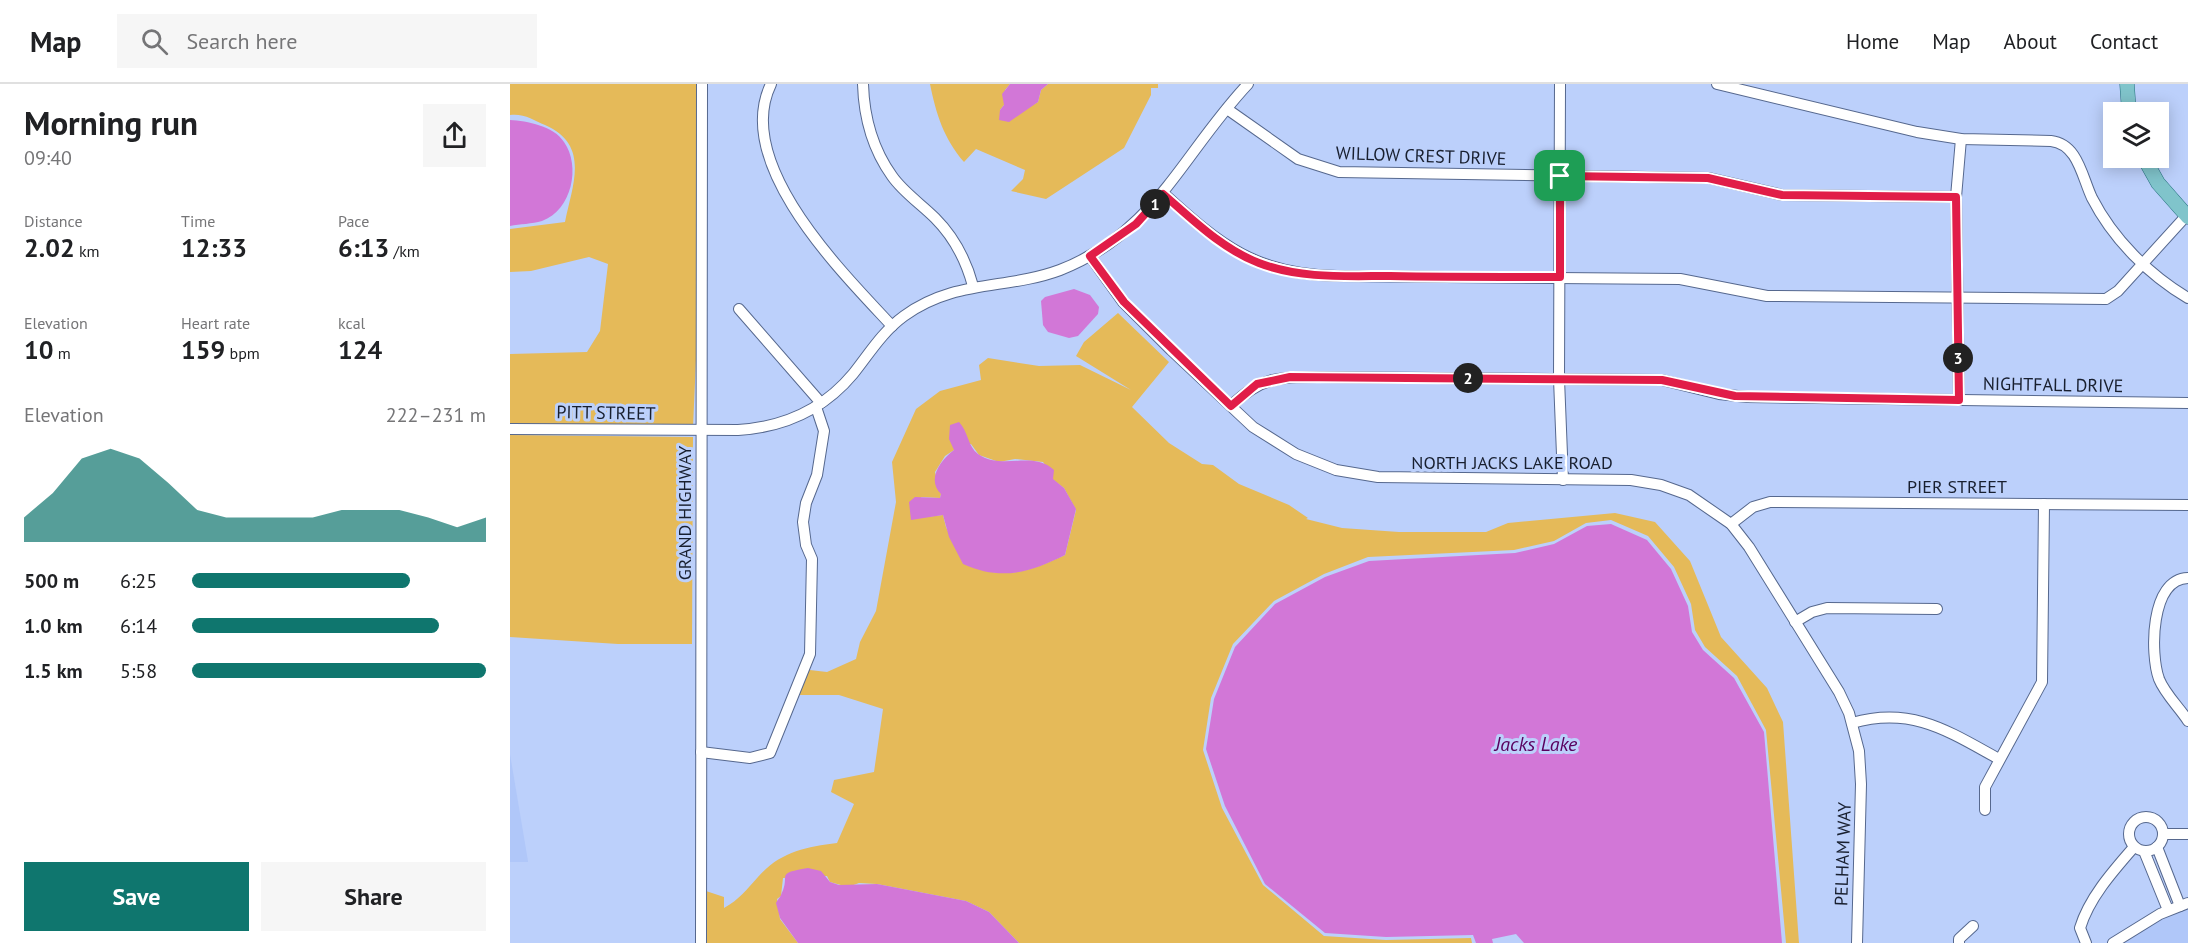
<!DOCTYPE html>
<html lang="en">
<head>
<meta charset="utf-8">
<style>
	body { margin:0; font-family:"PT Sans",sans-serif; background:#f6f6f6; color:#202124; height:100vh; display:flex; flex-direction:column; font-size:22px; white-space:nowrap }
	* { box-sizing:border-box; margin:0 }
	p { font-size:20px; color:#757577 }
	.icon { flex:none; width:33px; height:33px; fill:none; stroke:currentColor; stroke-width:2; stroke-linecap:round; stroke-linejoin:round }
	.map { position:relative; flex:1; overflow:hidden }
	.side { display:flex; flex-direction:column; background:#fff; width:510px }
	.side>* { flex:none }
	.buttons { position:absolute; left:1593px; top:18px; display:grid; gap:12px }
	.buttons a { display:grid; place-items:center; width:66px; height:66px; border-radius:0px; background:#fff; box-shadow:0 3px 15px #0003; font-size:30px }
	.pin { position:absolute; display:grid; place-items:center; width:51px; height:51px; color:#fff; margin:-26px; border-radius:12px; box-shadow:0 3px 9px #0006 }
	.km { position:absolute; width:30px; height:30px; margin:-15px; border-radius:50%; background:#222; color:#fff; font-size:16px; line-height:30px; text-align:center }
	.round { display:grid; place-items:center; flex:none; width:63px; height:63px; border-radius:0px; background:#f6f6f6 }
	.head { display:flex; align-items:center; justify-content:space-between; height:102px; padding:0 24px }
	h1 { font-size:33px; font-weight:700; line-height:45px }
	.stats { display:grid; grid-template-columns:repeat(3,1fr); gap:9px; height:102px; padding:6px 24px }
	.stats div { display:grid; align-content:center }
	.stats b { font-size:26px; font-weight:700 }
	.stats small { font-size:16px; font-weight:400 }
	.stats p { font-size:16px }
	.chart { height:168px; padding:12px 24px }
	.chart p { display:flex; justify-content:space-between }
	.chart svg { width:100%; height:108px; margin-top:6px; fill:#0f766e; opacity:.7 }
	.primary-button { display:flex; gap:12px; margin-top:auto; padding:12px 24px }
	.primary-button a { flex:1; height:69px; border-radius:0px; background:#0f766e; color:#fff; font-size:24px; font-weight:700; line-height:69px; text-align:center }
	.primary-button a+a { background:#f6f6f6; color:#202124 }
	ul { padding:0 24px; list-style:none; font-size:20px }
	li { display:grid; grid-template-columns:96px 72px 1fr; align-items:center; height:45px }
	li i { height:15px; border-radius:8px; background:#0f766e }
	header { display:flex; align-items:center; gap:36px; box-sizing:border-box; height:84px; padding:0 30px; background:#fff; border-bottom:2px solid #e0e0e0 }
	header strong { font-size:28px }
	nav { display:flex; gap:33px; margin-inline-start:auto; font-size:21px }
	.search { width:420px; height:54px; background:#f6f6f6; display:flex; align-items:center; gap:15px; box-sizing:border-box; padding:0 21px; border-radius:0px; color:#757577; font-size:22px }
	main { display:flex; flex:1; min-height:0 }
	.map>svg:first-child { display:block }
</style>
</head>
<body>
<header>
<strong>Map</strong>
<div class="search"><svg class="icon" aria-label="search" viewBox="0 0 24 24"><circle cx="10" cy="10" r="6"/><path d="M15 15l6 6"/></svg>Search here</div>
<nav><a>Home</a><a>Map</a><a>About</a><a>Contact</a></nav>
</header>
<main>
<section class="side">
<div class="head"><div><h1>Morning run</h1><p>09:40</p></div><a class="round"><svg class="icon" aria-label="share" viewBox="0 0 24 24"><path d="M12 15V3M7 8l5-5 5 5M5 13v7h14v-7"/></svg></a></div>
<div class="stats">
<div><p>Distance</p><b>2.02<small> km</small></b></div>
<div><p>Time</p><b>12:33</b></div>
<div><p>Pace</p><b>6:13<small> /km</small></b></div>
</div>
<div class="stats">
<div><p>Elevation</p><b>10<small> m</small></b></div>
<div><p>Heart rate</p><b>159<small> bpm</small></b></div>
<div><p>kcal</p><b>124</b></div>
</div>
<div class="chart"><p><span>Elevation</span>222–231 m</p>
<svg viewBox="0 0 160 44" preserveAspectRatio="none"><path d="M0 44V34L10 24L20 10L30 6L40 10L50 20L60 31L70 34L80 34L90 34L100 34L110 31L120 31L130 31L140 34L150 38L160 34V44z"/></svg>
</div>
<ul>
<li><b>500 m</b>6:25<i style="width:74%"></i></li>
<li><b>1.0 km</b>6:14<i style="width:84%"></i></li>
<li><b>1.5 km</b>5:58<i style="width:100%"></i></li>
</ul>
<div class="primary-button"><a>Save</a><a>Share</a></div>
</section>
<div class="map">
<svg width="1678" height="859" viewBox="0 0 1678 859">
	<rect width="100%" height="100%" fill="#bcd0fb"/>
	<g fill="#b0c7f9">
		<path d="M0,670L18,777V778H0Z"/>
		<path d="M1678,823V859H1609L1651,834Z"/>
	</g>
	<g fill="#e5ba59" fill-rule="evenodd">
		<path d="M0,0H189V209L183,343L0,340V270L77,268L90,247L98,180L79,173L21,187L0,188V145L55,138C62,102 81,61 35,41C24,36 13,29 0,31Z"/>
		<path d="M420,0H500L495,6L494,21L490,26L519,23L528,18L531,6L538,0H648V4H641V11L614,64L536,115L501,107L513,95L515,86L466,65L454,78C434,55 426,30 420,0Z"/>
		<path d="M608,229L659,278L622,323L659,359L692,380L703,381L729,400L779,421L798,434L796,435L832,444L889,448H976L998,439L1105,429L1145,438L1180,477L1211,553L1257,604L1273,638L1289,859H1276L1256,646L1227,592L1195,563L1185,546L1181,520L1164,483L1138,452L1101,436L1076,439L1044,457L1004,466L858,473L814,490L764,517L723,560L701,614L693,666L712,724L753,801L814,852L876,856L961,854L962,859H509L479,828L456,817L367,800L349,799L338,803L320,798L317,792L273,794L271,812L267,815L270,835L288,859H195L196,807L214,813V824C229,816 237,805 248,793C270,768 295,763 327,759L344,720L321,708L324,696L364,688L373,625L329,611H286L291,585L317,588L346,575L350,558L366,527L386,418L382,378L406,325L430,307L471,296L469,281L478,274L529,282L570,281L621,306L566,272L574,258ZM444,360H461L469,371L489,378L505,375L533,378L542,390V395L554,404L566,426L555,471C518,488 492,497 453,479L436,443L433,431L416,433L411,413L430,414L431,410L425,388L435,372L444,366Z"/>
		<path d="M0,351L183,353L182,560H108L0,553Z"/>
	</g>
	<g fill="#d277d7">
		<path d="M500,0H538L531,6L528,18L499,38L489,36L490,26L494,21L492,10Z"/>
		<path d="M0,36C17,37 44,42 54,58C71,82 62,126 32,137C22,140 10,140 0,142Z"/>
		<path d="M564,205L580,211L589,223L588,230L568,252L559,254L538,248L533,241L531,217L535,213Z"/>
		<path d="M449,338C458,347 458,363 468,370C492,387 522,366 544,386L543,395L554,404L566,425L555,471C519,489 491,497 453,480L439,453L433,431L401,436L399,418L405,413L430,414L431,410C416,395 431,376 444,366L439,355L440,341Z"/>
		<path d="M1101,440L1137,456L1161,485L1178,522L1182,548L1193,566L1224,594L1254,648L1272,859H1014L1006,850L982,855L983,859H966L963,851L876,853L815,849L755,800L715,722L696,665L704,615L725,563L765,520L815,493L859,477L1005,469L1044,460L1077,442Z"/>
		<path d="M298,784L311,787L320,798L329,801L367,800L456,817L479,828L509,859H288L270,834L266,819C267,816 270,814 271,811C282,790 263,790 298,784Z"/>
	</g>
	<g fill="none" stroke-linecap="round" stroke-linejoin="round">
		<defs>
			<g id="minor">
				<path d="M261,0C222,80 333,189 382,242"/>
				<path d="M353,0C354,34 362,64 382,92C393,108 411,120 425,134C444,153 456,176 463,202"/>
				<path d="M1050,0L1049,295L1053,396"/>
				<path d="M1207,0L1407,48L1451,55L1541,57C1568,60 1572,93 1582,114C1603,155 1639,191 1678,214"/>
				<path d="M717,25L788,75L829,88L1199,94L1272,111L1446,113"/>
				<path d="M653,109C711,162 745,190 827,192L1170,195L1257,212L1596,215L1608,207L1676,132"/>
				<path d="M580,172L613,218L661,266L743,343L786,370L826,386L868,393L1121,396L1151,401L1179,411L1221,440L1239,463L1329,608L1339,629L1349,667L1351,700L1347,859"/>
				<path d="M229,225L311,319"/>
				<path d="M1449,316L1446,113L1451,55"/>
				<path d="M721,322C751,293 768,293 808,293L1152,296L1209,310L1237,313L1678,319"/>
				<path d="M0,345L228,346C275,343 313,326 343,290C359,270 372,248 394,232C445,195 496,206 550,186C645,149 673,69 738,0"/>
				<path d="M1221,440L1243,423L1260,418L1678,421"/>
				<path d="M1678,494C1640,495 1640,570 1649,595C1655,610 1669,623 1678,637"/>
				<path d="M1285,538L1302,528L1317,524L1427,525"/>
				<path d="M1342,639C1402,622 1438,647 1489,675"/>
				<path d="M191,668L240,674L260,669L300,570L302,475L296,461L293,438L296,419L307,391L314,347L306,323"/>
				<path d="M1475,726V703L1532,598L1534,420"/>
				<circle cx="1636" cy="750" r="17"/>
				<path d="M1653,750H1678"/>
				<path d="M1647,763L1670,822"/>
				<path d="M1634,767L1658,826"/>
				<path d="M191,859L192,0"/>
				<path d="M1449,859V855L1463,842"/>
				<path d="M1576,859L1570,844C1579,814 1603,787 1624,763"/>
				<path d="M1603,859L1650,830L1678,819"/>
			</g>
			<g id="major">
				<path d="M1617,0L1619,28"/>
				<path d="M1634,74L1648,99L1678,133"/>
			</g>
		</defs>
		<use href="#minor" stroke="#56688e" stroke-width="12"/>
		<use href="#major" stroke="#24707e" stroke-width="15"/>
		<use href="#minor" stroke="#fff" stroke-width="10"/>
		<use href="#major" stroke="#80c4cb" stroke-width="14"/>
	</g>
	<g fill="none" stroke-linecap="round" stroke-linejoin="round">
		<defs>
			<path id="route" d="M1050,92L1198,94L1272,111L1446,113L1449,316L1225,312L1152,296L780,293L747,300L721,322L614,218L580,172L626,140L653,110C682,135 712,165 749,179C790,195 836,192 880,192C936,193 993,193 1050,193Z"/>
		</defs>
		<use href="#route" stroke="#fff" stroke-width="12"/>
		<use href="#route" stroke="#e11d48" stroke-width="8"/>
	</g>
	<g text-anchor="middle" stroke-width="6" stroke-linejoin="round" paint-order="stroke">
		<g font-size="18" fill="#181f2f" stroke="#bcd0fb">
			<text transform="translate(911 72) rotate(2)" y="6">WILLOW CREST DRIVE</text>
			<text transform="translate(1543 301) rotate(1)" y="6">NIGHTFALL DRIVE</text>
			<text transform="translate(96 329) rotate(1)" y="6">PITT STREET</text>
			<text x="1002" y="385">NORTH JACKS LAKE ROAD</text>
			<text x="1447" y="409">PIER STREET</text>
			<text transform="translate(175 429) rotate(-90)" y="6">GRAND HIGHWAY</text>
			<text transform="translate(1333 770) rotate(-88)" y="6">PELHAM WAY</text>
		</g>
		<g font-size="20" font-style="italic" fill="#59005f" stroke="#bcd0fb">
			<text x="1026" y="667">Jacks Lake</text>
		</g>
	</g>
</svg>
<div class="buttons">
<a><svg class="icon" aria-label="layers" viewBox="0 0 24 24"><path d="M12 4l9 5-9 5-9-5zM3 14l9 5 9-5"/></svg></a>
</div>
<div class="pin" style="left:1050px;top:92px;background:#1e9e55"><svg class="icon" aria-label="arrive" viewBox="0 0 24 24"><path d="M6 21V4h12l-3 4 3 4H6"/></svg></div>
<b class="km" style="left:645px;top:120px">1</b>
<b class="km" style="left:958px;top:294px">2</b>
<b class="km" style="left:1448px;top:274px">3</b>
</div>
</main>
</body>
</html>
